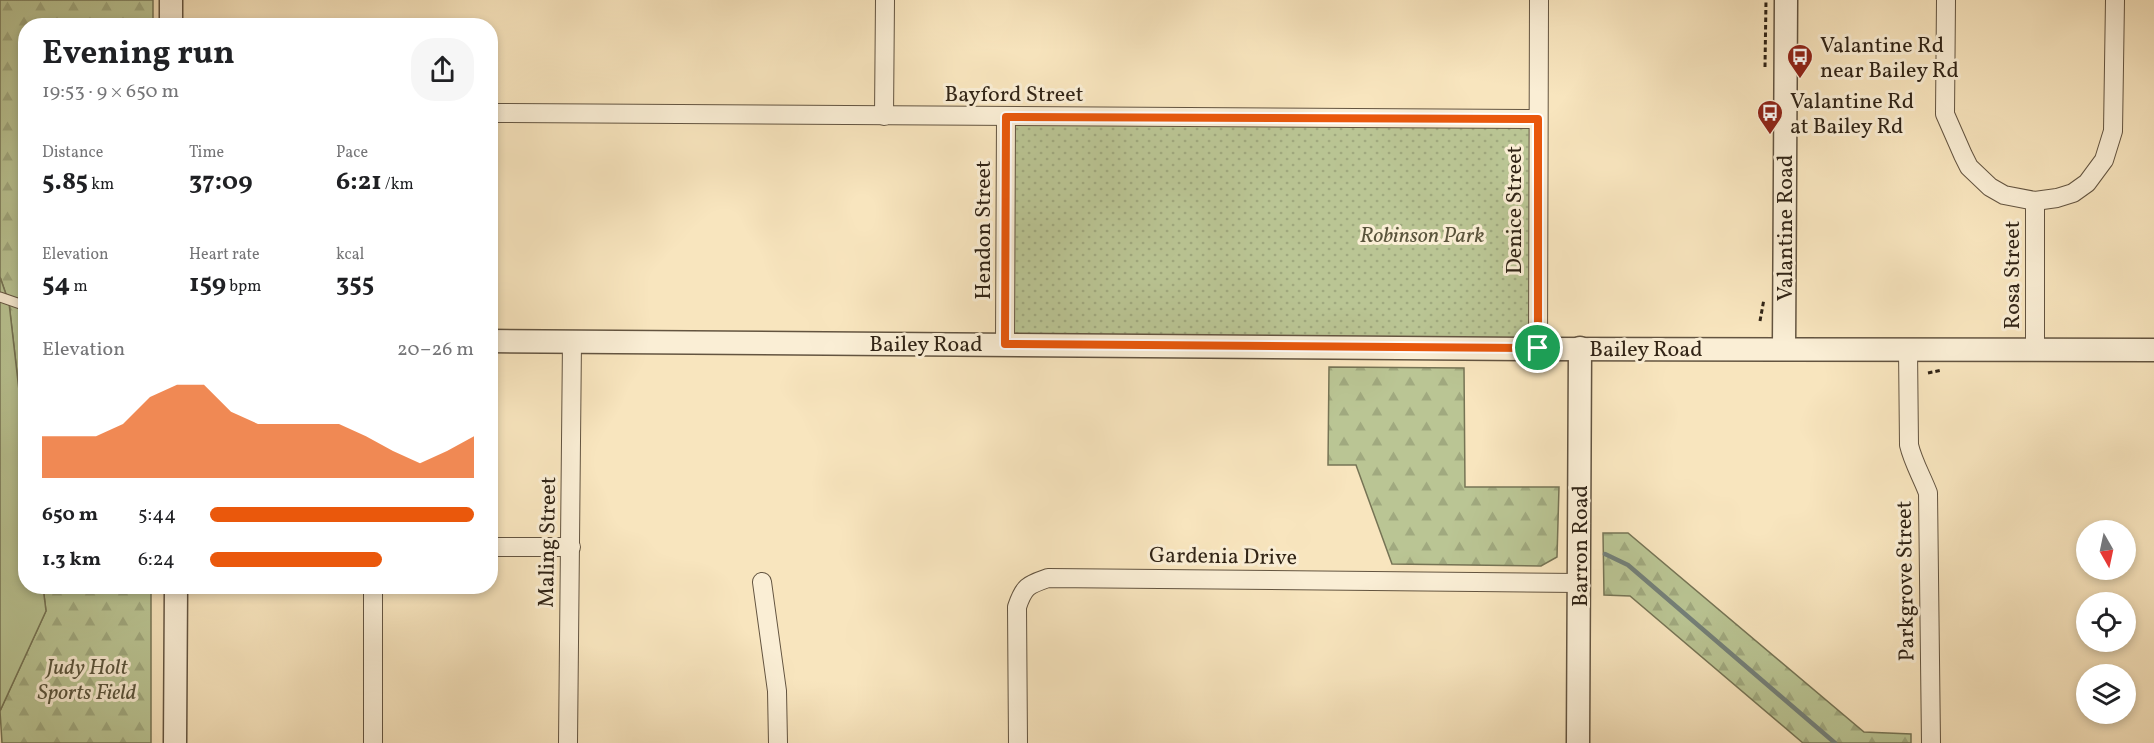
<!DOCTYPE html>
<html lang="en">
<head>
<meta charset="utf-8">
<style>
	body { margin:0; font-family:Vollkorn,serif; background:#f6f6f6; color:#202124; height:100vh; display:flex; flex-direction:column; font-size:22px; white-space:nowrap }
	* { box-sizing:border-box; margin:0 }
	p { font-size:20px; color:#757577 }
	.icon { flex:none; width:33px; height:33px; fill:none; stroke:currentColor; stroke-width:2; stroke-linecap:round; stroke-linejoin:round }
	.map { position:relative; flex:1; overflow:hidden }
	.details { position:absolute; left:18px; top:18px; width:480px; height:576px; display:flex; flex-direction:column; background:#fff; border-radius:24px; box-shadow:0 3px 9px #0003 }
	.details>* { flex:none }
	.needle { width:39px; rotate:171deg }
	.fabs { position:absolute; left:2076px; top:520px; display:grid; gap:12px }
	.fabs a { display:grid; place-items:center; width:60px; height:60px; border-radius:50%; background:#fff; box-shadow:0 3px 9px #0003; font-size:30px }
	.pin { position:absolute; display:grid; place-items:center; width:51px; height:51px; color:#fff; margin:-26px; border:3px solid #fff; border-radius:50%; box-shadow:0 2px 6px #0007 }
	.round { display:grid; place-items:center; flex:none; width:63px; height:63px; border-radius:24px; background:#f6f6f6 }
	.headline { display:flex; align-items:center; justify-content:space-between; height:102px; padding:0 24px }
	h1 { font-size:33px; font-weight:700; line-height:45px }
	.figures { display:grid; grid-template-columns:repeat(3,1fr); gap:9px; height:102px; padding:6px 24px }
	.figures div { display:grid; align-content:center }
	.figures b { font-size:26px; font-weight:700 }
	.figures small { font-size:16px; font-weight:400 }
	.figures p { font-size:16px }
	.chart { height:168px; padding:12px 24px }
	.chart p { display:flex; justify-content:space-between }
	.chart svg { width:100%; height:108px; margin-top:6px; fill:#ea580c; opacity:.7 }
	ul { padding:0 24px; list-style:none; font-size:20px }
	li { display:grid; grid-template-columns:96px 72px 1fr; align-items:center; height:45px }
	li i { height:15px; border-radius:8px; background:#ea580c }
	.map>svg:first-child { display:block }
</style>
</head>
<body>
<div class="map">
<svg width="2154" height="743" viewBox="0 0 2154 743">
	<defs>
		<pattern id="forest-firs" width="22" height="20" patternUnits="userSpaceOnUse" patternTransform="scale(1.5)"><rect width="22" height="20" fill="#bac594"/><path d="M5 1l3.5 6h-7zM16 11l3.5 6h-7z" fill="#a0a97f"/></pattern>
		<pattern id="park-dots" width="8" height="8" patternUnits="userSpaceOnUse" patternTransform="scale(1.5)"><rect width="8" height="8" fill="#bac594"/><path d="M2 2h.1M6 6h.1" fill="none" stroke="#a0a97f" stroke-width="1.8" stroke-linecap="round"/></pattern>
	</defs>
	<rect width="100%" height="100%" fill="#f8e5be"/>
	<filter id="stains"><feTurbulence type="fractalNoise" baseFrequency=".00333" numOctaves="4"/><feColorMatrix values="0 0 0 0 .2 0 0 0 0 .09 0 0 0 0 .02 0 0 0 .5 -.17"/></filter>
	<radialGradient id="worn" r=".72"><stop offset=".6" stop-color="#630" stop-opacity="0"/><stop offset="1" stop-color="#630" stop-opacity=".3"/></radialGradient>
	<g fill="url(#forest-firs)" stroke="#767455" stroke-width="1.5">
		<path d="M0,0H153V25L26,26L25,443L9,303L0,277Z"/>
		<path d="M1329,367L1464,368L1465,487H1559L1557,557L1541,566L1392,564L1356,465H1328Z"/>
		<path d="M1603,533H1628L1864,732L1911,734V743H1803L1630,596L1604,595Z"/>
		<path d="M43,587H151V743H2L0,711L46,611Z"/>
	</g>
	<path fill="url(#park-dots)" stroke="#767455" stroke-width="1.5" d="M1006,117L1538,119V349L1005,343Z"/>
	<path fill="#bac594" stroke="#767455" stroke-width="1.5" d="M0,277L9,303L25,443L26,586L43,587L46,611L0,711Z"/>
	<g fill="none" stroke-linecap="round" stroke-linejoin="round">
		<path stroke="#748079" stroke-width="4.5" d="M1605,554L1628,565L1835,743"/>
		<defs>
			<path id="service" d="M0,297L26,306"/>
			<g id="minor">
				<path d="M1946,0L1945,114L1963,155L1969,167L1990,187L2004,195L2035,201L2057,198L2073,193L2087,183L2104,160L2113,131L2115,0"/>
				<path d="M490,113L1538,119"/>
				<path d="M884,116L885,0"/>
				<path d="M2035,201V349"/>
				<path d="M1005,343L1006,117"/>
				<path d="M1538,349L1539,0"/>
				<path d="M1908,349L1909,445C1913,462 1922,477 1928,493L1931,743"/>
				<path d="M490,547H571"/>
				<path d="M762,582L777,691L778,743"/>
				<path d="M373,743V586"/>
				<path d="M568,743L572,341"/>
				<path d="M1018,743L1017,607C1024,586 1028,585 1048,578L1578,583"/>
			</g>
			<g id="tertiary">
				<path d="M171,0V26"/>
				<path d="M490,341L1538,349L2154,350"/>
				<path d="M1784,348L1786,0"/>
				<path d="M175,743L176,586"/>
				<path d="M1578,743L1580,348"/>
			</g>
		</defs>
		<use href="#service" stroke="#635440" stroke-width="11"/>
		<use href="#minor" stroke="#635440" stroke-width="20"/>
		<use href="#tertiary" stroke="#635440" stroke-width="25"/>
		<g stroke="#312416" stroke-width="3" stroke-dasharray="4.5 3" stroke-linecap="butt">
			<path d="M1765,67L1766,0"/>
			<path d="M1760,321L1764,299"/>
			<path d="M1928,373L1942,370"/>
		</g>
		<use href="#service" stroke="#faeed5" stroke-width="9"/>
		<use href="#minor" stroke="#faeed5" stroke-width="18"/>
		<use href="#tertiary" stroke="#faeed5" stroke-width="22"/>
	</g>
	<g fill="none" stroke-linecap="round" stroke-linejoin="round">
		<defs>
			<path id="route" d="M1006,117L1538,119V348L1005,344Z"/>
		</defs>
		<use href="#route" stroke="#fff" stroke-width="12"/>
		<use href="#route" stroke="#ea580c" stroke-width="8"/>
	</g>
	<defs>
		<symbol id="bus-pin" viewBox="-11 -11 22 30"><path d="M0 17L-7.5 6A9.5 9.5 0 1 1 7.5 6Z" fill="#8f2418" stroke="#faeed5"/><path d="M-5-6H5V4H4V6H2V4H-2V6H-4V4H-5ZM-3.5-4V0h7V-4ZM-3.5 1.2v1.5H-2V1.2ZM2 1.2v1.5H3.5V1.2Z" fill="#fff"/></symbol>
	</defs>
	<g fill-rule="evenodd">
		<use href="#bus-pin" x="1785" y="42" width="30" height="40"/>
		<use href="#bus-pin" x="1755" y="98" width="30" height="40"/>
	</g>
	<g text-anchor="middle" stroke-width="6" stroke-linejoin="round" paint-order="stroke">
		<g font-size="22" fill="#312416" stroke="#faeed5" text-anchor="start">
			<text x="1820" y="52">Valantine Rd<tspan x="1820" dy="25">near Bailey Rd</tspan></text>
			<text x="1790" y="108">Valantine Rd<tspan x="1790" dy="25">at Bailey Rd</tspan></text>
		</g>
		<g font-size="22" fill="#312416" stroke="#faeed5">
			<text x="1014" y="101">Bayford Street</text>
			<text transform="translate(1513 210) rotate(-90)" y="8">Denice Street</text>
			<text transform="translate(1784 228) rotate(-90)" y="8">Valantine Road</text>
			<text transform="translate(982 230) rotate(-90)" y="8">Hendon Street</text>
			<text transform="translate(2011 275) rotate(-90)" y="8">Rosa Street</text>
			<text x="926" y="351">Bailey Road</text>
			<text x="1646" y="356">Bailey Road</text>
			<text transform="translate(546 542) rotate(-89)" y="8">Maling Street</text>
			<text transform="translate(1579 546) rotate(-90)" y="8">Barron Road</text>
			<text transform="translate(1223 555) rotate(1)" y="8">Gardenia Drive</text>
			<text transform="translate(1904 581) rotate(-91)" y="8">Parkgrove Street</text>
		</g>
		<g font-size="22" font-style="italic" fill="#5a543c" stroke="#faeed5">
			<text x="1422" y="242">Robinson Park</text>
			<text x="87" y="674">Judy Holt<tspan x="87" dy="25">Sports Field</tspan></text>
		</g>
	</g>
	<rect width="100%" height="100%" filter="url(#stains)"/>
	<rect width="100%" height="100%" fill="url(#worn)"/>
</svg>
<div class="fabs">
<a><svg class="needle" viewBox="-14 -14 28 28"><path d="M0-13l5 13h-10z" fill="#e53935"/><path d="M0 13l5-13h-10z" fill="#757577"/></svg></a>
<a><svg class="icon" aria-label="locate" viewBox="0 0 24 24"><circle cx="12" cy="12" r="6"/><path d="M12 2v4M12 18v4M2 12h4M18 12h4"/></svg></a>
<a><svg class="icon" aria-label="layers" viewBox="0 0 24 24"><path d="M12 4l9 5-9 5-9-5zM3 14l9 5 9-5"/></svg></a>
</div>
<div class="pin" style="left:1538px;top:348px;background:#1e9e55"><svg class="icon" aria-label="arrive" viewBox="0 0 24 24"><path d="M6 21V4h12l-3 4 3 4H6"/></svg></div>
<section class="details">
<div class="headline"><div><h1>Evening run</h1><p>19:53 · 9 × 650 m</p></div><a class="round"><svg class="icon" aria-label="share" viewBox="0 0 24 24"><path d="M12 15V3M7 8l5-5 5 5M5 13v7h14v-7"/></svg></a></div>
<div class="figures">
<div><p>Distance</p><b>5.85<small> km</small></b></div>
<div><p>Time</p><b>37:09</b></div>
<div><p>Pace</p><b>6:21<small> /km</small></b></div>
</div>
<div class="figures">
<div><p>Elevation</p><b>54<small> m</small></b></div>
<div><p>Heart rate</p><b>159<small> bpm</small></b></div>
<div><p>kcal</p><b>355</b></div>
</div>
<div class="chart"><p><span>Elevation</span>20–26 m</p>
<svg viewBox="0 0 160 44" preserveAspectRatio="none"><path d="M0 44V27L10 27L20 27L30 22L40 11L50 6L60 6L70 17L80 22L90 22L100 22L110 22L120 27L130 33L140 38L150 33L160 27V44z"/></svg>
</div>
<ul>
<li><b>650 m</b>5:44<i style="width:100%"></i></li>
<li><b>1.3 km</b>6:24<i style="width:65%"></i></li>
</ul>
</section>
</div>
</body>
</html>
